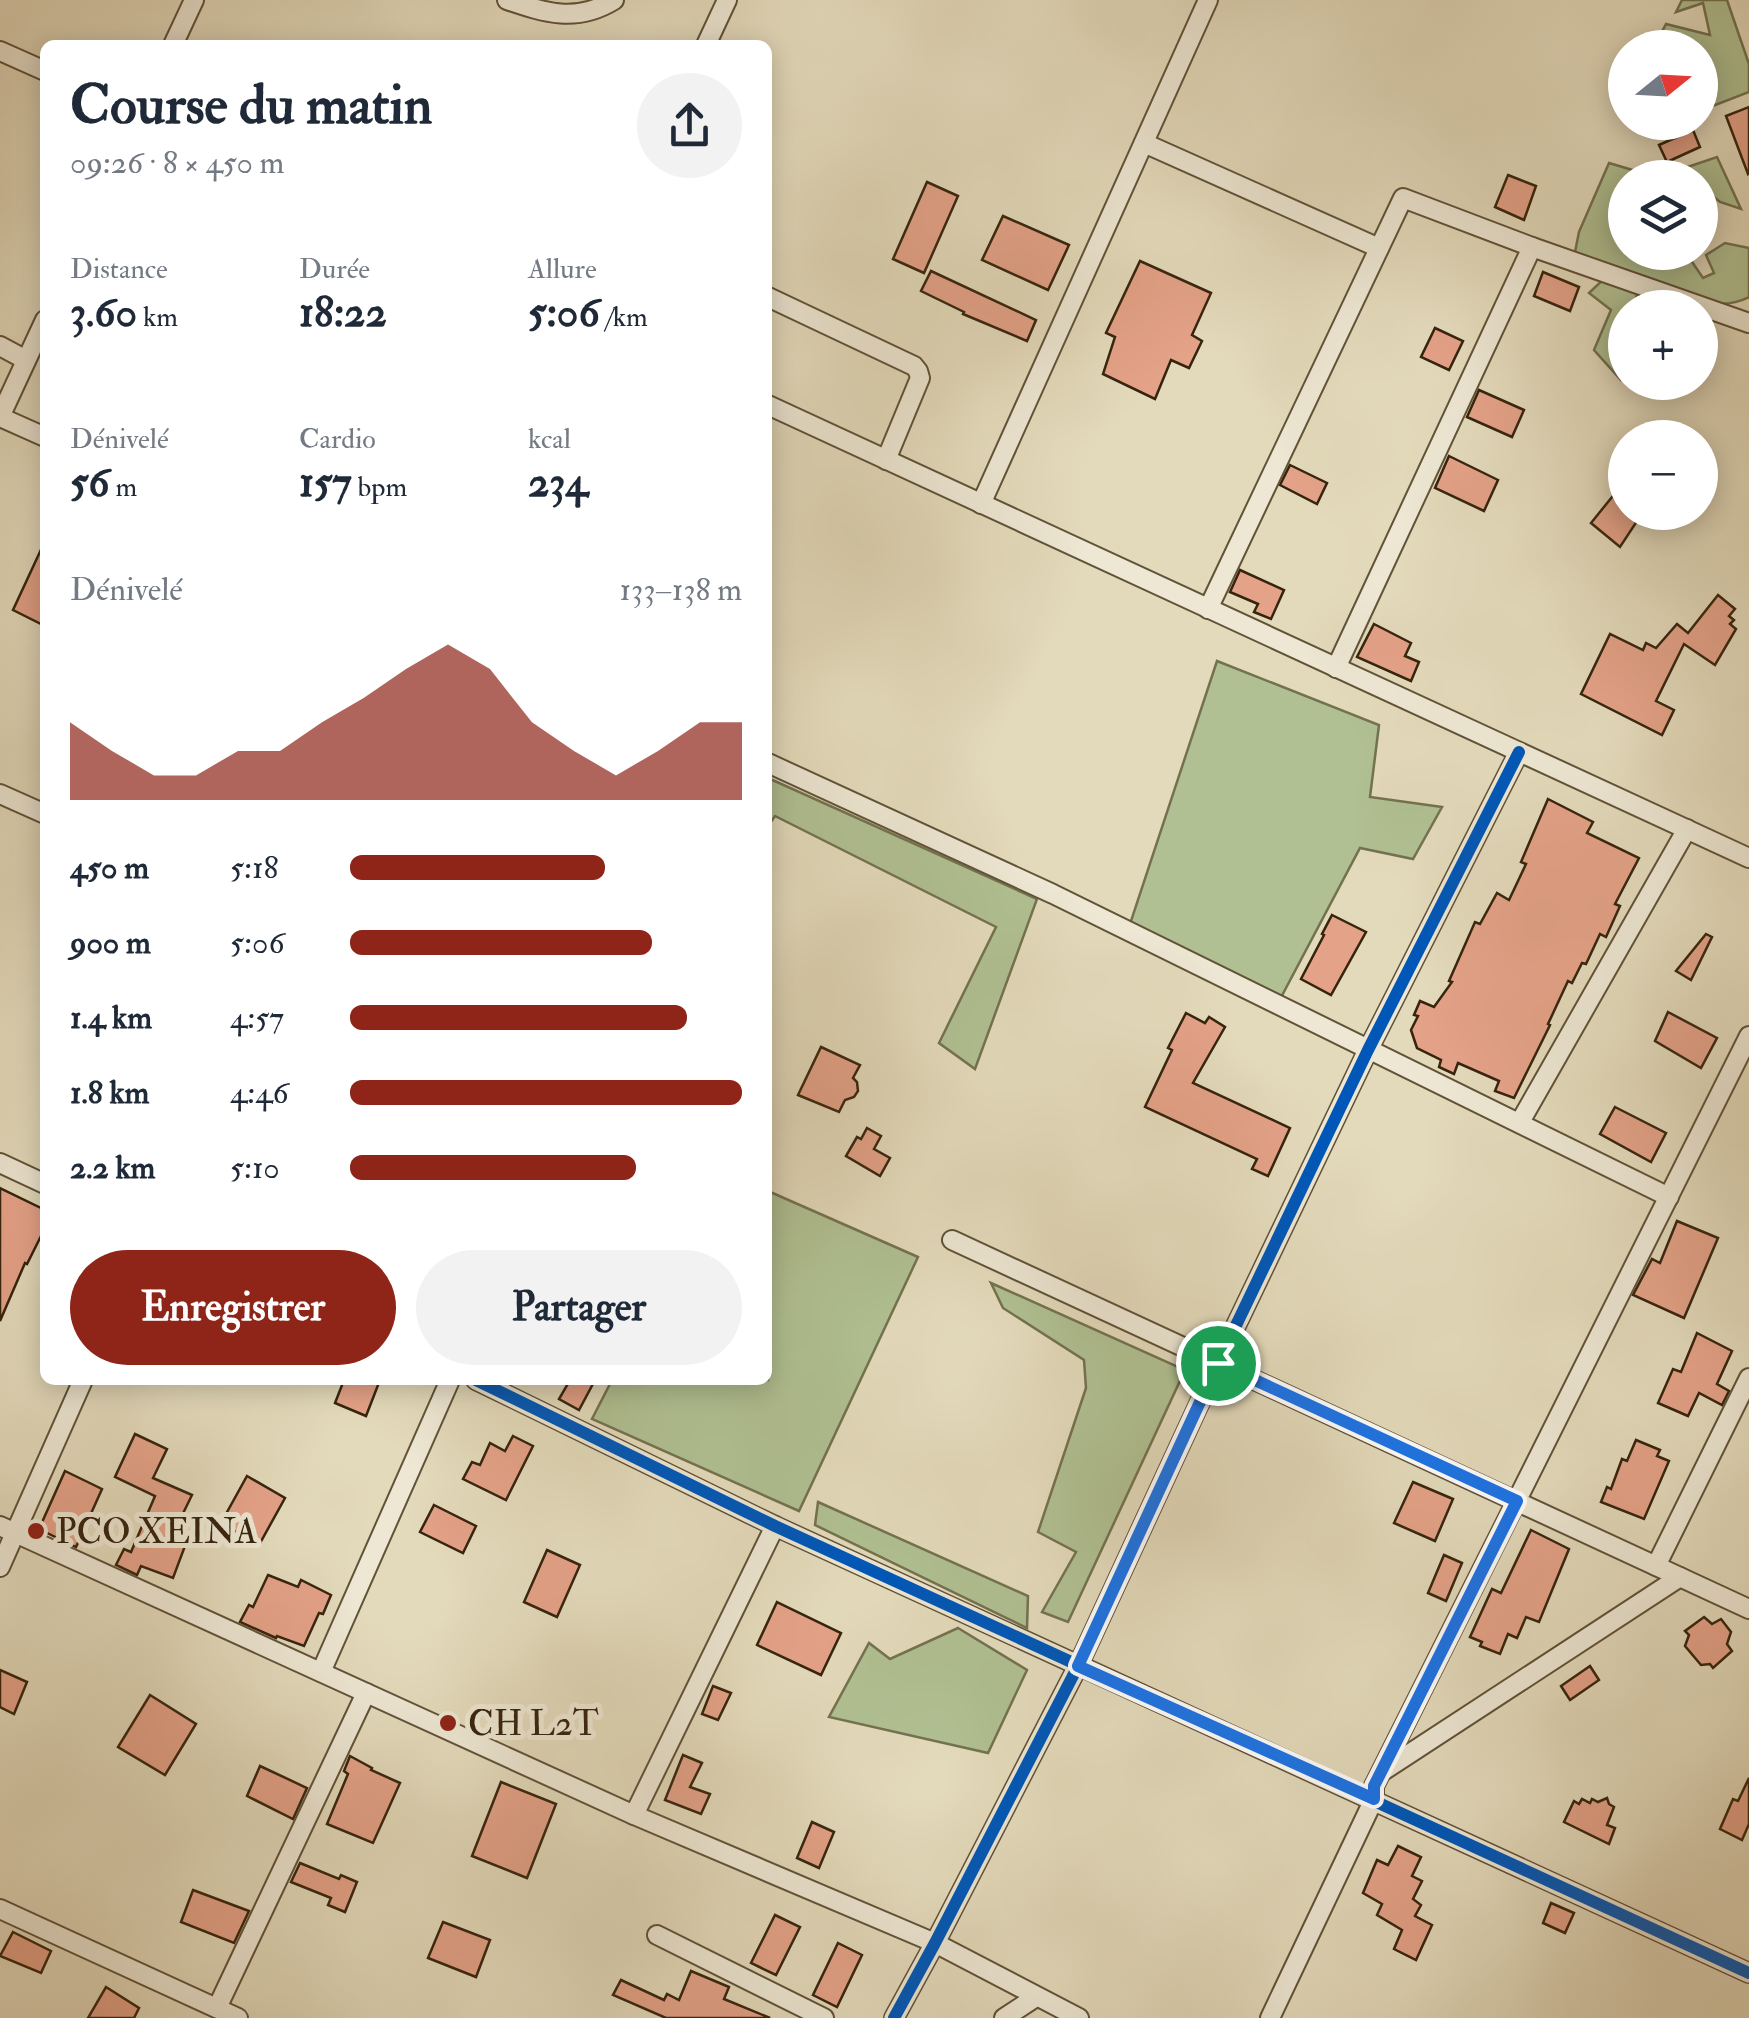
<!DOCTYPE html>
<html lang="fr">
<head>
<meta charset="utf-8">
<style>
	body { margin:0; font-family:"IM FELL Double Pica",serif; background:#f2f2f3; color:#1f2937; height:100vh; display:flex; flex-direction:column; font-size:38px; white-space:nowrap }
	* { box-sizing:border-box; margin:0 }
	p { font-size:32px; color:#747a83 }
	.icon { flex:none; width:55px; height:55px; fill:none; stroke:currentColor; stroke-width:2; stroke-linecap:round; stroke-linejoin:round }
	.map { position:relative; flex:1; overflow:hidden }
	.side { position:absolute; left:40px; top:40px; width:732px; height:1345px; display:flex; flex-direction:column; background:#fff; border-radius:15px; box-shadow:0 5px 25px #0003 }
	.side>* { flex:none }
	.needle { width:65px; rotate:72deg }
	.buttons { position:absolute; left:1608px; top:30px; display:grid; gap:20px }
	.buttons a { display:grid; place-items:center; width:110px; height:110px; border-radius:50%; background:#fff; box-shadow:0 5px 25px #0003; font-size:50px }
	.pin { position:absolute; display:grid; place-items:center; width:85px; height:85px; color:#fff; margin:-42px; border:5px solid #fff; border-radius:50%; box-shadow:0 2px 10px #0007 }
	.round { display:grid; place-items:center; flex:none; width:105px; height:105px; border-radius:52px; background:#f2f2f3 }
	.overview { display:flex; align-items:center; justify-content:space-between; height:170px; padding:0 30px }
	h1 { font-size:55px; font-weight:800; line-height:75px }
	.metrics { display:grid; grid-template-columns:repeat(3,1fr); gap:15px; height:170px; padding:10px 30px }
	.metrics div { display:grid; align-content:center }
	.metrics b { font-size:42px; font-weight:800 }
	.metrics small { font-size:28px; font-weight:400 }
	.metrics p { font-size:28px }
	.chart { height:280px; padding:20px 30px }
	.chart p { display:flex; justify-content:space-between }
	.chart svg { width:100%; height:180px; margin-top:10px; fill:#8f2418; opacity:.7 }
	.button { display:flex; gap:20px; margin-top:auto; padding:20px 30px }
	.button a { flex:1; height:115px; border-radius:60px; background:#8f2418; color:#fff; font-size:40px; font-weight:800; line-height:115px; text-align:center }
	.button a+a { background:#f2f2f3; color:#1f2937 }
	ul { padding:0 30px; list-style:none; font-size:32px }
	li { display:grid; grid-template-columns:160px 120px 1fr; align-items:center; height:75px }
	li i { height:25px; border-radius:12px; background:#8f2418 }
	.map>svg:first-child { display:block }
</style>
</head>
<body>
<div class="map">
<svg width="1749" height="2018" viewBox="0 0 1749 2018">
	<rect width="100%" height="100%" fill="#e3dabb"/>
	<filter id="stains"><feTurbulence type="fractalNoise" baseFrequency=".002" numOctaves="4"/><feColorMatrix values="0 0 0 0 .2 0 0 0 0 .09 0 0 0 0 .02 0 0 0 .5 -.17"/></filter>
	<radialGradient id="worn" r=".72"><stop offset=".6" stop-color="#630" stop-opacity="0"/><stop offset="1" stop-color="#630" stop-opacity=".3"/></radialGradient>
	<g fill="#b0c092" stroke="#737250" stroke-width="2.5">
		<path d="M1682,0H1727L1749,64V92L1700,111V48L1654,47L1666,24L1710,35L1703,3L1676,12Z"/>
		<path d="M1717,157L1741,209L1720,202L1700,186V178L1658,177Z"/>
		<path d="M1609,163L1656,177L1625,178V252L1686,253L1703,278L1714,273L1706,255L1725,243L1749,248V297C1714,315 1674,293 1643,277L1633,306L1665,305L1667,307L1625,308V379L1621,380L1594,350L1611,310L1589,293L1606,277L1575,252L1579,232Z"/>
		<path d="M1217,661L1379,725L1370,797L1442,807L1413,859L1360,848L1278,1003L1128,930Z"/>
		<path d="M768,778L1037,899L975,1069L939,1043L996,927L775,816L768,826Z"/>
		<path d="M768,1191L918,1257L799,1511L592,1419L612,1380H768Z"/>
		<path d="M991,1283L1185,1370L1068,1622L1042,1612L1076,1552L1038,1532L1086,1388L1084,1360L1003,1308Z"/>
		<path d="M818,1502L1028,1596L1027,1628L815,1525Z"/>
		<path d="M958,1628L1027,1670L988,1753L829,1717L869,1643L890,1659Z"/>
	</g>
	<g fill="#e4a288" stroke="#36240d" stroke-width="2.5">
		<path d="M1749,107V173L1748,174L1726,116Z"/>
		<path d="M1693,130L1700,147L1667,162L1659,145Z"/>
		<path d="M1508,175L1536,186L1524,220L1495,207Z"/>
		<path d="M927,182L958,196L924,273L893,259Z"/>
		<path d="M1003,216L1069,245L1048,290L982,260Z"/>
		<path d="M1140,261L1211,293L1192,335L1202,341L1189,368L1171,360L1155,399L1103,374L1115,337L1106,333Z"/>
		<path d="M931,271L1036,320L1027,341L963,314L964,312L921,291Z"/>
		<path d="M1543,272L1579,287L1570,311L1534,296Z"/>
		<path d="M1435,328L1463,341L1449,370L1421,357Z"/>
		<path d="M1479,390L1524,410L1512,437L1467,417Z"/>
		<path d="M1449,456L1498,480L1484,511L1435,488Z"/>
		<path d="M1290,465L1327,483L1317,504L1280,485Z"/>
		<path d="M1625,481V512H1643L1620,547L1591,523Z"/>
		<path d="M45,541V626L13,610Z"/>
		<path d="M1240,570L1284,590L1271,619L1254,612L1258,604L1230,592Z"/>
		<path d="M1718,595L1735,609L1729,616L1734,620L1730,624L1736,629L1715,665L1684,644L1656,701L1674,710L1662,735L1581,694L1610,634L1643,650L1646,643L1656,648L1677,624L1688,633Z"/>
		<path d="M1374,624L1411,643L1405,656L1419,662L1411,681L1357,657Z"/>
		<path d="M1548,799L1593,822L1587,833L1639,858L1615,904L1620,906L1606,937L1600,934L1586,964L1582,963L1572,983L1568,981L1548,1024L1550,1025L1514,1098L1495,1091L1499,1081L1458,1063L1454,1074L1439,1067L1441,1060L1417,1048L1411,1030L1418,1016L1414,1015L1420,1001L1434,1007L1452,982L1449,981L1475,922L1480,924L1497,893L1509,900L1526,864L1521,862Z"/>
		<path d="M1332,915L1366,932L1331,995L1301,979L1324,935L1322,934Z"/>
		<path d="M1706,934L1712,937L1691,980L1676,971Z"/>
		<path d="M1668,1012L1717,1038L1701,1068L1655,1041Z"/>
		<path d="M1186,1013L1205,1023L1209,1017L1225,1027L1193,1083L1290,1128L1268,1176L1252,1169L1257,1159L1145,1107L1172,1050L1168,1048Z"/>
		<path d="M821,1047L860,1065L853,1078L857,1082L858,1091L854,1097L845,1100L839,1112L798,1095Z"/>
		<path d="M1615,1107L1666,1133L1651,1162L1600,1134Z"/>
		<path d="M867,1128L881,1136L874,1149L890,1158L880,1176L846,1156L857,1137L861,1139Z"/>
		<path d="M0,1188L45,1210V1228L27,1264L25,1263L0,1321Z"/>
		<path d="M1677,1221L1718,1238L1684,1318L1633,1295L1652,1259L1660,1263Z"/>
		<path d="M1697,1333L1732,1351L1717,1384L1729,1391L1722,1405L1699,1393L1688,1416L1658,1403L1673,1369L1681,1372Z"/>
		<path d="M344,1380H380L366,1416L335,1403Z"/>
		<path d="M570,1380H595L579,1410L559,1399Z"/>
		<path d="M135,1434L167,1449L153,1478L192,1495L174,1532L188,1538L173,1578L141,1566L137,1575L116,1565L124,1549L131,1552L155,1496L115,1477Z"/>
		<path d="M513,1436L533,1446L506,1500L463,1479L472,1462L480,1465L490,1443L505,1451Z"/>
		<path d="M1636,1440L1660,1450L1657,1456L1669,1461L1644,1519L1601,1502L1607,1487L1611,1489L1622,1459L1627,1461Z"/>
		<path d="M65,1471L102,1489L76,1547L39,1529Z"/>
		<path d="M247,1476L285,1498L259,1545L221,1523Z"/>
		<path d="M1413,1482L1453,1499L1435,1541L1394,1523Z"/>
		<path d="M434,1505L476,1526L463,1553L420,1532Z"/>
		<path d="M1531,1530L1569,1549L1539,1622L1526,1617L1517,1638L1508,1634L1500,1654L1480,1646L1482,1642L1470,1637L1492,1589L1501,1593Z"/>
		<path d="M547,1550L580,1565L557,1617L524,1602Z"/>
		<path d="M1444,1555L1462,1563L1446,1601L1428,1593Z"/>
		<path d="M268,1575L298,1587L301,1580L331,1595L323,1614L319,1613L304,1646L277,1636L276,1638L240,1622L249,1605L253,1607Z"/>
		<path d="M777,1602L841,1633L821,1675L757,1645Z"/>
		<path d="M1704,1617L1712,1624L1721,1619L1731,1632L1727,1644L1732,1651L1713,1668L1710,1664L1701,1665L1685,1646L1689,1635L1685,1631Z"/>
		<path d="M1590,1666L1599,1680L1570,1700L1561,1686Z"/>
		<path d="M0,1670L27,1682L14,1714L0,1707Z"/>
		<path d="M713,1686L731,1693L718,1720L702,1714Z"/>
		<path d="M150,1695L196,1724L165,1775L118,1747Z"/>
		<path d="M683,1755L702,1763L690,1787L710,1794L701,1814L665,1800Z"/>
		<path d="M350,1756L372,1768L371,1770L400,1783L373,1843L327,1824L348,1774L344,1771Z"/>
		<path d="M260,1766L307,1788L293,1819L247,1796Z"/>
		<path d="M1749,1778V1824L1742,1840L1720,1829L1733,1799L1738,1801Z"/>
		<path d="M501,1782L556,1804L527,1878L472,1856Z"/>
		<path d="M1607,1798L1609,1804L1614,1807L1607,1825L1615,1828L1609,1844L1564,1822L1574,1801L1579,1804L1582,1799L1590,1803L1592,1799L1598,1802Z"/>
		<path d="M812,1822L834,1832L819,1868L797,1858Z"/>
		<path d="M1398,1846L1421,1857L1412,1876L1422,1881L1413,1899L1421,1905L1415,1916L1432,1925L1416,1960L1394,1949L1402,1930L1377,1915L1382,1904L1363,1893L1377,1860L1388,1865Z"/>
		<path d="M300,1863L339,1879L341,1875L357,1882L345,1912L328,1905L331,1898L291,1882Z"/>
		<path d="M193,1890L249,1911L234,1943L181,1922Z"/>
		<path d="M1551,1903L1574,1913L1565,1933L1543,1923Z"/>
		<path d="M775,1915L800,1927L776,1975L751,1963Z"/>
		<path d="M443,1922L490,1940L476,1977L428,1958Z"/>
		<path d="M13,1932L51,1951L41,1973L0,1956Z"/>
		<path d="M838,1943L862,1955L837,2007L813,1995Z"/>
		<path d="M691,1971L729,1987L724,1999L770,2018H666L613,1995L621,1980L664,2000L667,1994L679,2000Z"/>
		<path d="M106,1987L139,2008L134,2018H88Z"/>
	</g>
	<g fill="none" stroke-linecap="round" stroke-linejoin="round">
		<defs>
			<g id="minor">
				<path d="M507,0C545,13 577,23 614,0"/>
				<path d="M173,45L194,0"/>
				<path d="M706,45L727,0"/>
				<path d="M0,51L45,71"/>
				<path d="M1144,143L1379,248"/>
				<path d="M768,297L914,366L918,371L920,378L886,460"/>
				<path d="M0,346L26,360"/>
				<path d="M768,405L1749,858"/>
				<path d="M0,417L45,320"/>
				<path d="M0,417L45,437"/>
				<path d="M981,504L1208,0"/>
				<path d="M1208,609L1403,198L1532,247L1749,323"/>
				<path d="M1336,668L1532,247"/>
				<path d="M768,763L1053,894L1669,1197"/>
				<path d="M0,794L45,814"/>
				<path d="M1520,1122L1687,829"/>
				<path d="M0,1163L45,1184"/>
				<path d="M952,1240L1749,1609"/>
				<path d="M476,1380L775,1526L1749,1973"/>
				<path d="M0,1526L634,1815L935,1943L1079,2018"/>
				<path d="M1656,1566L1749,1378"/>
				<path d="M0,1567L83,1380"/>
				<path d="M321,1672L450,1380"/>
				<path d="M1383,1771L1680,1577"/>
				<path d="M634,1815L775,1526"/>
				<path d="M0,1909L238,2018"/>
				<path d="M657,1935L824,2018"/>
				<path d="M217,2008L366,1693"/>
				<path d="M894,2018L935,1943L1078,1666L1218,1363L1368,1050L1519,752"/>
				<path d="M1004,2018L1036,1997"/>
				<path d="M1270,2018L1374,1799V1786L1749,1036"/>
			</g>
		</defs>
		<use href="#minor" stroke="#615238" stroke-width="22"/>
		<use href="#minor" stroke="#ede7d3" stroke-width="18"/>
		<defs>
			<g id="cycleway">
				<path d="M476,1380L775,1526L1749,1973"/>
				<path d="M894,2018L935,1943L1078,1666L1218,1363L1368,1050L1519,752"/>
			</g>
		</defs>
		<use href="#cycleway" stroke="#ede7d3" stroke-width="19"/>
		<use href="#cycleway" stroke="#0057b8" stroke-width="12"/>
	</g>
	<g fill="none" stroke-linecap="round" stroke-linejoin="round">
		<defs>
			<path id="route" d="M1218,1363L1517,1501L1374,1786V1799L1078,1666Z"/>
		</defs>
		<use href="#route" stroke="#fff" stroke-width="20"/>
		<use href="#route" stroke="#1a73e8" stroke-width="12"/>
	</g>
	<g fill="#8f2418" stroke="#ede7d3" stroke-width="4">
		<circle cx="36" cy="1531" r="10"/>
		<circle cx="448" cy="1723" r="10"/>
	</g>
	<g text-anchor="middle" stroke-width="10" stroke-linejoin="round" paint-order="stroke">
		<g font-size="35" fill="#36240d" stroke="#ede7d3" text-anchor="start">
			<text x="56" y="1543">PCO XEINA</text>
			<text x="468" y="1735">CH L2T</text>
		</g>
	</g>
	<rect width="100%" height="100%" filter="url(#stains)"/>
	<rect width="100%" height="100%" fill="url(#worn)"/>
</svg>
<div class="buttons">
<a><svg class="needle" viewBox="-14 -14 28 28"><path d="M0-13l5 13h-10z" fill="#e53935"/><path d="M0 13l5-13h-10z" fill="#747a83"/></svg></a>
<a><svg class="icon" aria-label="layers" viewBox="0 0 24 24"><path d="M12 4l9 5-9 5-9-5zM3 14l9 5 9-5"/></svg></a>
<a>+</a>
<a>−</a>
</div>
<div class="pin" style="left:1218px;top:1363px;background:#1e9e55"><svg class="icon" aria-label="arrive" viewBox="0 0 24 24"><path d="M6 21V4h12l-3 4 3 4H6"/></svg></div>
<section class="side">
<div class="overview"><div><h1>Course du matin</h1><p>09:26 · 8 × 450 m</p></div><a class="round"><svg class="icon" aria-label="share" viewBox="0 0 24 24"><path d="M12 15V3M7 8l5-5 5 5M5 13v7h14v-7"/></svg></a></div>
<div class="metrics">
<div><p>Distance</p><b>3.60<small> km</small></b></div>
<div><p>Durée</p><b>18:22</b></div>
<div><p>Allure</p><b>5:06<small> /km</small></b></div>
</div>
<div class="metrics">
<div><p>Dénivelé</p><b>56<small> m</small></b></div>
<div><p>Cardio</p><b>157<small> bpm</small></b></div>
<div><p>kcal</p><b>234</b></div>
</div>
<div class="chart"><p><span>Dénivelé</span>133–138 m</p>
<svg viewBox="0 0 160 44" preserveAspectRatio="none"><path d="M0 44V25L10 32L20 38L30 38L40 32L50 32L60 25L70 19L80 12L90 6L100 12L110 25L120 32L130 38L140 32L150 25L160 25V44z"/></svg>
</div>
<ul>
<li><b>450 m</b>5:18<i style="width:65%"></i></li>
<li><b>900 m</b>5:06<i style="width:77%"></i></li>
<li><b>1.4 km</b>4:57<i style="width:86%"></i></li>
<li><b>1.8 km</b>4:46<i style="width:100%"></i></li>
<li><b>2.2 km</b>5:10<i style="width:73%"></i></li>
</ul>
<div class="button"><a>Enregistrer</a><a>Partager</a></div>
</section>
</div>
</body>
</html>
